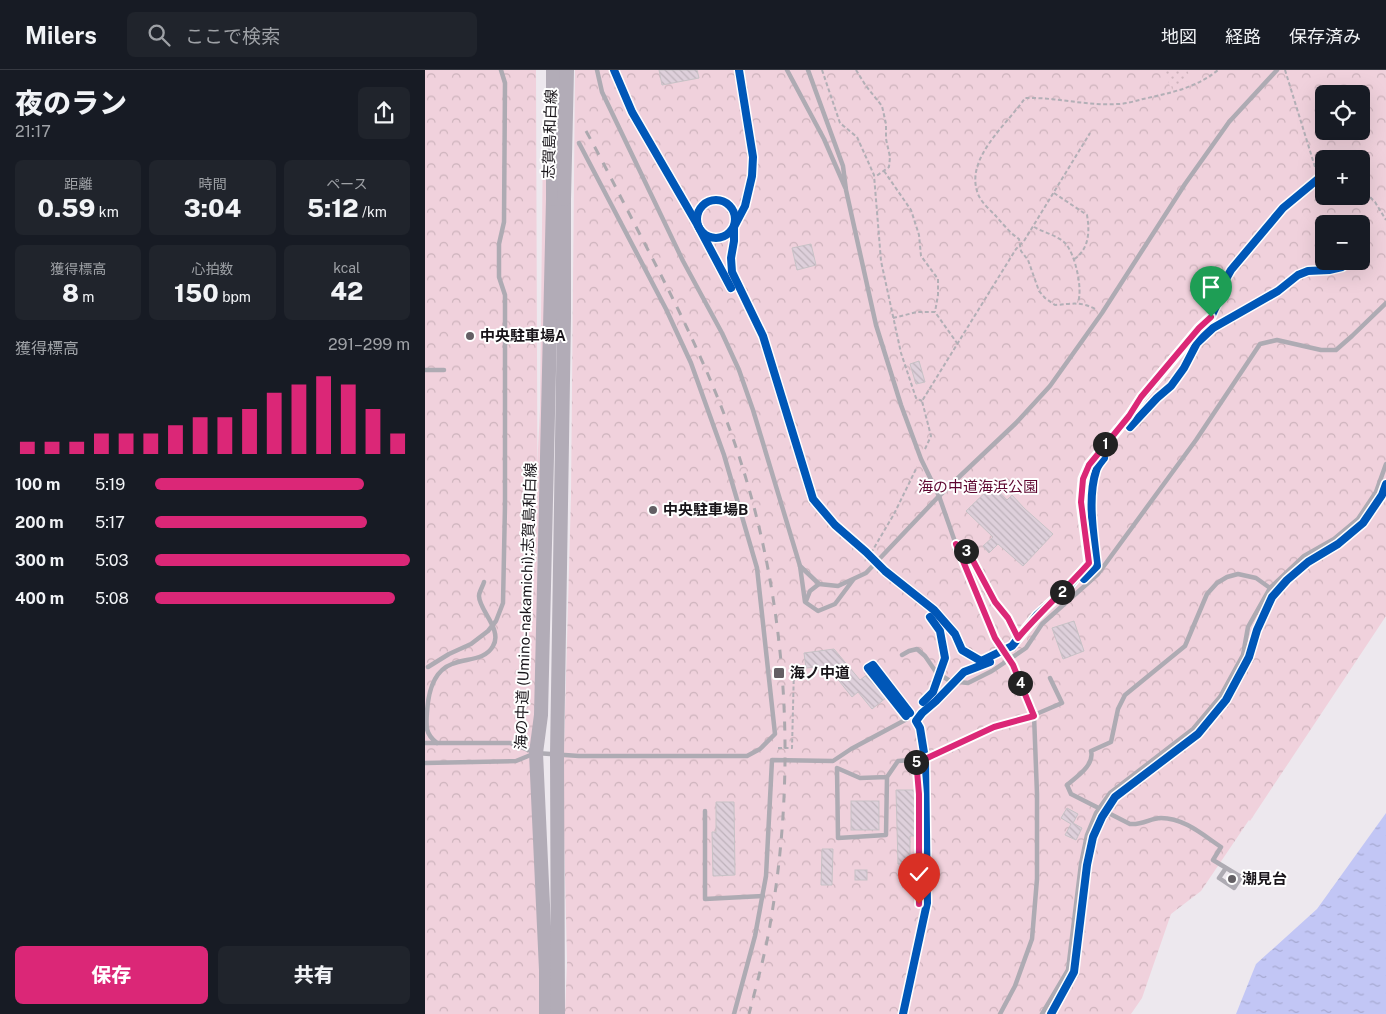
<!DOCTYPE html>
<html lang="ja">
<head>
<meta charset="utf-8">
<style>
	body { margin:0; font-family:"Public Sans","Noto Sans JP",sans-serif; background:#20242c; color:#f1f3f6; height:100vh; display:flex; flex-direction:column; font-size:19px; white-space:nowrap }
	* { box-sizing:border-box; margin:0 }
	p { font-size:16px; color:#9ea1a6 }
	.icon { flex:none; width:28px; height:28px; fill:none; stroke:currentColor; stroke-width:2; stroke-linecap:round; stroke-linejoin:round }
	.map { position:relative; flex:1; overflow:hidden }
	.details { display:flex; flex-direction:column; background:#171b24; width:425px }
	.details>* { flex:none }
	.buttons { position:absolute; left:890px; top:15px; display:grid; gap:10px }
	.buttons a { display:grid; place-items:center; width:55px; height:55px; border-radius:8px; background:#171b24; box-shadow:0 5px 20px #0002; font-size:25px }
	.pin { position:absolute; display:grid; place-items:center; width:42px; height:42px; color:#fff; margin:-51px -21px; border-radius:50% 50% 50% 0; rotate:-45deg; box-shadow:0 0 5px #0007 }
	.pin .icon { rotate:45deg }
	.km { position:absolute; width:25px; height:25px; margin:-12px; border-radius:50%; background:#222; color:#fff; font-size:14px; line-height:25px; text-align:center }
	.round { display:grid; place-items:center; flex:none; width:52px; height:52px; border-radius:8px; background:#20242c }
	.head { display:flex; align-items:center; justify-content:space-between; height:85px; padding:0 15px }
	h1 { font-size:28px; font-weight:800; line-height:38px }
	.metrics { display:grid; grid-template-columns:repeat(3,1fr); gap:8px; height:85px; padding:5px 15px }
	.metrics div { display:grid; align-content:center; border-radius:8px; background:#20242c; text-align:center }
	.metrics b { font-size:25px; font-weight:800 }
	.metrics small { font-size:14px; font-weight:400 }
	.metrics p { font-size:14px }
	.chart { height:140px; padding:10px 15px }
	.chart p { display:flex; justify-content:space-between }
	.chart svg { width:100%; height:90px; margin-top:5px; stroke:#db2777; stroke-width:6 }
	.cta { display:flex; gap:10px; margin-top:auto; padding:10px 15px }
	.cta a { flex:1; height:58px; border-radius:8px; background:#db2777; color:#fff; font-size:20px; font-weight:800; line-height:58px; text-align:center }
	.cta a+a { background:#20242c; color:#f1f3f6 }
	ul { padding:0 15px; list-style:none; font-size:16px }
	li { display:grid; grid-template-columns:80px 60px 1fr; align-items:center; height:38px }
	li i { height:12px; border-radius:6px; background:#db2777 }
	header { display:flex; align-items:center; gap:30px; box-sizing:border-box; height:70px; padding:0 25px; background:#171b24; border-bottom:1px solid #363941 }
	header strong { font-size:24px }
	nav { display:flex; gap:28px; margin-inline-start:auto; font-size:18px }
	.search { width:350px; height:45px; background:#20242c; display:flex; align-items:center; gap:12px; box-sizing:border-box; padding:0 18px; border-radius:8px; color:#9ea1a6; font-size:19px }
	main { display:flex; flex:1; min-height:0 }
	.map>svg:first-child { display:block }
</style>
</head>
<body>
<header>
<strong>Milers</strong>
<div class="search"><svg class="icon" aria-label="search" viewBox="0 0 24 24"><circle cx="10" cy="10" r="6"/><path d="M15 15l6 6"/></svg>ここで検索</div>
<nav><a>地図</a><a>経路</a><a>保存済み</a></nav>
</header>
<main>
<section class="details">
<div class="head"><div><h1>夜のラン</h1><p>21:17</p></div><a class="round"><svg class="icon" aria-label="share" viewBox="0 0 24 24"><path d="M12 15V3M7 8l5-5 5 5M5 13v7h14v-7"/></svg></a></div>
<div class="metrics">
<div><p>距離</p><b>0.59<small> km</small></b></div>
<div><p>時間</p><b>3:04</b></div>
<div><p>ペース</p><b>5:12<small> /km</small></b></div>
</div>
<div class="metrics">
<div><p>獲得標高</p><b>8<small> m</small></b></div>
<div><p>心拍数</p><b>150<small> bpm</small></b></div>
<div><p>kcal</p><b>42</b></div>
</div>
<div class="chart"><p><span>獲得標高</span>291–299 m</p>
<svg viewBox="0 0 160 44" preserveAspectRatio="none"><path d="M5 44V38M15 44V38M25 44V38M35 44V34M45 44V34M55 44V34M65 44V30M75 44V26M85 44V26M95 44V22M105 44V14M115 44V10M125 44V6M135 44V10M145 44V22M155 44V34"/></svg>
</div>
<ul>
<li><b>100 m</b>5:19<i style="width:82%"></i></li>
<li><b>200 m</b>5:17<i style="width:83%"></i></li>
<li><b>300 m</b>5:03<i style="width:100%"></i></li>
<li><b>400 m</b>5:08<i style="width:94%"></i></li>
</ul>
<div class="cta"><a>保存</a><a>共有</a></div>
</section>
<div class="map">
<svg width="961" height="944" viewBox="0 0 961 944">
	<defs>
		<pattern id="forest-crowns" width="20" height="18" patternUnits="userSpaceOnUse" patternTransform="scale(1.25)"><rect width="20" height="18" fill="#f0d1dc"/><path d="M2 6a3 3 0 1 1 6 0M12 15a3 3 0 1 1 6 0" fill="none" stroke="#cdb3bc"/></pattern>
		<pattern id="garden-dots" width="8" height="8" patternUnits="userSpaceOnUse" patternTransform="scale(1.25)"><rect width="8" height="8" fill="#f0d1dc"/><path d="M2 2h.1M6 6h.1" fill="none" stroke="#cdb3bc" stroke-width="1.8" stroke-linecap="round"/></pattern>
		<pattern id="water-ripples" width="26" height="14" patternUnits="userSpaceOnUse" patternTransform="scale(1.25)"><rect width="26" height="14" fill="#c2c6f5"/><path d="M2 4q2-2 4 0t4 0M15 11q2-2 4 0t4 0" fill="none" stroke="#a6a9d1"/></pattern>
		<pattern id="building-back-hatch" width="6" height="6" patternUnits="userSpaceOnUse" patternTransform="scale(1.25)"><rect width="6" height="6" fill="#ded0db"/><path d="M-1 5l2 2M0 0l6 6M5-1l2 2" fill="none" stroke="#beb2bb"/></pattern>
	</defs>
	<rect width="100%" height="100%" fill="#ede8ee"/>
	<path fill="#f0d1dc" d="M123,32L119,339L113,477H108L115,339L118,67Z"/>
	<g fill="url(#forest-crowns)" fill-rule="evenodd">
		<path d="M0,0H111L114,841L116,944H0Z"/>
		<path d="M150,0H961V546L825,751L824,750L776,821L746,844L717,928L706,944H140L142,892L138,717L146,426ZM899,24H936V61H899ZM899,89H936V126H899ZM899,154H936V191H899Z"/>
	</g>
	<path fill="url(#garden-dots)" d="M740,0H762L766,10L745,17Z"/>
	<path fill="url(#water-ripples)" d="M961,743V944H811L831,894L892,839Z"/>
	<g fill="url(#building-back-hatch)" stroke="#c7c2c6">
		<path d="M234,0H272L274,8L237,15Z"/>
		<path d="M386,174L391,195L372,200L367,178Z"/>
		<path d="M494,291L500,312L491,314L485,294Z"/>
		<path d="M568,415L582,430L587,425L599,438L628,464L598,496L573,474L564,483L558,476L568,467L541,441Z"/>
		<path d="M649,551L659,581L638,589L627,558Z"/>
		<path d="M409,579L435,610L443,604L462,627L447,639L433,622L427,627L402,596L381,598L379,583Z"/>
		<path d="M471,720H490V766H485V794H473Z"/>
		<rect x="426" y="731" width="28" height="29"/>
		<path d="M291,732H309L310,805L288,806L287,762H291Z"/>
		<path d="M642,738L653,744L648,753L657,758L651,770L640,765L646,754L636,748Z"/>
		<path d="M397,779H408L407,815H396Z"/>
		<rect x="430" y="800" width="12" height="10"/>
	</g>
	<g fill="none" stroke-linecap="round" stroke-linejoin="round">
		<g stroke="#b2afb6" stroke-width="2" stroke-dasharray="4 2.5" stroke-linecap="butt">
			<path d="M397,0L415,53L432,67L449,105L456,191L476,283L491,328L497,331"/>
			<path d="M431,0L441,16L457,36L461,54V69L465,87L464,97L450,107"/>
			<path d="M860,0L890,97L899,106"/>
			<path d="M459,101L486,140L494,165L496,186L513,209V225L510,242"/>
			<path d="M936,118L950,132L961,150"/>
			<path d="M629,123L662,145C665,162 664,180 648,190"/>
			<path d="M609,157C618,162 633,166 640,173C650,183 658,219 653,232"/>
			<path d="M670,239C655,231 647,234 630,235L620,228L614,221L603,190L596,181L594,169C585,163 577,153 570,145C564,139 556,132 553,124C539,88 583,54 600,28C631,27 661,36 692,34C701,34 710,31 718,29C745,23 771,18 793,0"/>
			<path d="M468,248L492,242H510L532,273"/>
			<path d="M500,379L506,366L497,331L591,179L599,171L665,63"/>
			<path d="M446,483L469,444L492,397"/>
			<path d="M353,678H367L369,598"/>
		</g>
		<g stroke="#aeabb3" stroke-width="4.5">
			<path d="M172,0L177,22L258,191L297,263L314,300L328,340L375,496L380,532L393,541L410,534L428,510"/>
			<path d="M362,0L399,69L420,117"/>
			<path d="M383,0L418,96L421,120L451,255L476,335L496,389L514,426L536,489L570,568"/>
			<path d="M0,300H19"/>
			<path d="M532,475L541,481L546,487L571,532L583,548L593,568"/>
			<path d="M375,496L394,514L413,516L441,503L514,426L591,353L625,316L677,243L760,114L804,52L852,0"/>
			<path d="M381,531L385,521L394,514"/>
			<path d="M477,585L484,581L492,579L500,586L511,602L525,611L543,613L567,601L601,578L617,554L673,504L771,370L835,274L852,270L896,280H911L927,266L961,233"/>
			<path d="M3,597L24,584L46,574L63,561L71,551L78,533L80,435V225L74,207V174L79,152L80,13L76,0"/>
			<path d="M0,673H85L111,683L154,686H322L335,679L350,664L332,498L299,385L266,293L241,239L154,73"/>
			<path d="M12,673C0,664 1,656 2,642C3,625 8,601 27,594C40,588 60,591 68,576C78,560 54,540 54,526C54,522 58,516 59,512"/>
			<path d="M0,693L91,691L108,684"/>
			<path d="M462,707L435,708L412,698L413,768L461,765L462,707L473,691L500,689L569,657L609,645L637,633L625,608"/>
			<path d="M280,741V829L338,826"/>
			<path d="M801,798L794,808L809,818L816,807L788,790L796,777C778,765 759,748 736,748C725,748 719,755 705,754L646,724L642,715C651,707 670,695 666,681L686,672L693,639L700,625L760,576L782,524L792,513L802,507L813,504L831,508L845,518"/>
			<path d="M309,944L330,866L341,806L347,690L408,691L426,679L482,649"/>
			<path d="M575,944L590,916L607,869L612,809V724L609,645L588,595"/>
			<path d="M617,944L643,900L656,794L662,765L671,743L685,723L768,659L795,627L818,585L823,557L845,518L879,486L909,469L933,449L951,422L961,394"/>
		</g>
		<g stroke="#b2acb7" stroke-width="14">
			<path d="M121,944V900L111,683L116,645L128,129"/>
			<path d="M133,944L132,684L139,248V129"/>
		</g>
		<path stroke="#aca8ae" stroke-width="3" stroke-dasharray="9 9" stroke-linecap="butt" d="M161,61C182,99 201,138 221,176C259,249 295,323 319,402C363,545 371,702 346,849C341,881 332,913 324,944"/>
		<path stroke="#aeabb3" stroke-width="4.5" d="M570,568L588,595"/>
		<g stroke="#b2acb7" stroke-width="14">
			<path d="M128,129V0"/>
			<path d="M139,129L142,0"/>
		</g>
		<defs>
			<g id="cycleway">
				<path d="M189,0L207,42L272,154L306,218"/>
				<path d="M314,0L328,87L327,106L320,136L309,157V171L306,188L307,202L338,266L388,429L410,455L441,482L460,501L509,540L530,564L537,580L556,591L587,576L612,545L645,515L664,493L656,432L658,409L664,395L704,346L717,327L774,258L786,247L793,232L797,216L806,200L858,138L899,104"/>
				<circle cx="291" cy="149" r="19"/>
				<path d="M705,357L732,328L746,316L759,298L772,273L788,258L853,221L873,205L883,201L904,200L917,197L923,191"/>
				<path d="M659,509L672,496C669,468 662,429 671,401C672,396 676,392 679,388"/>
				<path d="M498,632L508,622L520,588L515,561L505,547"/>
				<path d="M481,646L443,598L448,595L485,643"/>
				<path d="M478,944L502,833L500,689L495,658L491,651L497,643L511,631L539,602L565,592"/>
				<path d="M626,944L649,902L662,795L668,767L677,747L690,727L773,664L801,630L824,587L832,560L847,527L862,510L883,492L913,474L938,453L957,425L961,414"/>
			</g>
		</defs>
		<use href="#cycleway" stroke="#fff" stroke-width="11"/>
		<use href="#cycleway" stroke="#0057b8" stroke-width="8"/>
	</g>
	<g fill="none" stroke-linecap="round" stroke-linejoin="round">
		<defs>
			<path id="route" d="M494,834V724L491,689H500L569,657L609,646L588,595L570,568L531,474L541,481L546,487L570,532L583,548L593,568C615,542 641,519 664,493L656,432L658,409L664,395L704,346L716,327L774,258L786,247"/>
		</defs>
		<use href="#route" stroke="#fff" stroke-width="10"/>
		<use href="#route" stroke="#db2777" stroke-width="6"/>
	</g>
	<g fill="#635f64" stroke="#fff" stroke-width="2">
		<circle cx="45" cy="266" r="5"/>
		<circle cx="228" cy="440" r="5"/>
		<rect x="348" y="597" width="12" height="12" rx="2.5"/>
		<circle cx="807" cy="809" r="5"/>
	</g>
	<g text-anchor="middle" stroke-width="4" stroke-linejoin="round" paint-order="stroke">
		<g font-size="15" fill="#19151a" stroke="#fff">
			<text transform="translate(125 64) rotate(-88)" y="5">志賀島和白線</text>
			<text transform="translate(101 536) rotate(-88)" y="5">海の中道 (Umino-nakamichi);志賀島和白線</text>
		</g>
		<g font-size="15" font-weight="bold" fill="#19151a" stroke="#fff" text-anchor="start">
			<text x="55" y="271">中央駐車場A</text>
			<text x="238" y="445">中央駐車場B</text>
			<text x="365" y="608">海ノ中道</text>
			<text x="817" y="814">潮見台</text>
		</g>
		<g font-size="15" fill="#5e0730" stroke="#fff">
			<text x="553" y="422">海の中道海浜公園</text>
		</g>
	</g>
</svg>
<div class="buttons">
<a><svg class="icon" aria-label="locate" viewBox="0 0 24 24"><circle cx="12" cy="12" r="6"/><path d="M12 2v4M12 18v4M2 12h4M18 12h4"/></svg></a>
<a>+</a>
<a>−</a>
</div>
<div class="pin" style="left:786px;top:247px;background:#1e9e55"><svg class="icon" aria-label="arrive" viewBox="0 0 24 24"><path d="M6 21V4h12l-3 4 3 4H6"/></svg></div>
<div class="pin" style="left:494px;top:834px;background:#d93025"><svg class="icon" aria-label="check" viewBox="0 0 24 24"><path d="M5 12l5 5 9-10"/></svg></div>
<b class="km" style="left:680px;top:374px">1</b>
<b class="km" style="left:637px;top:522px">2</b>
<b class="km" style="left:541px;top:481px">3</b>
<b class="km" style="left:595px;top:613px">4</b>
<b class="km" style="left:491px;top:692px">5</b>
</div>
</main>
</body>
</html>
